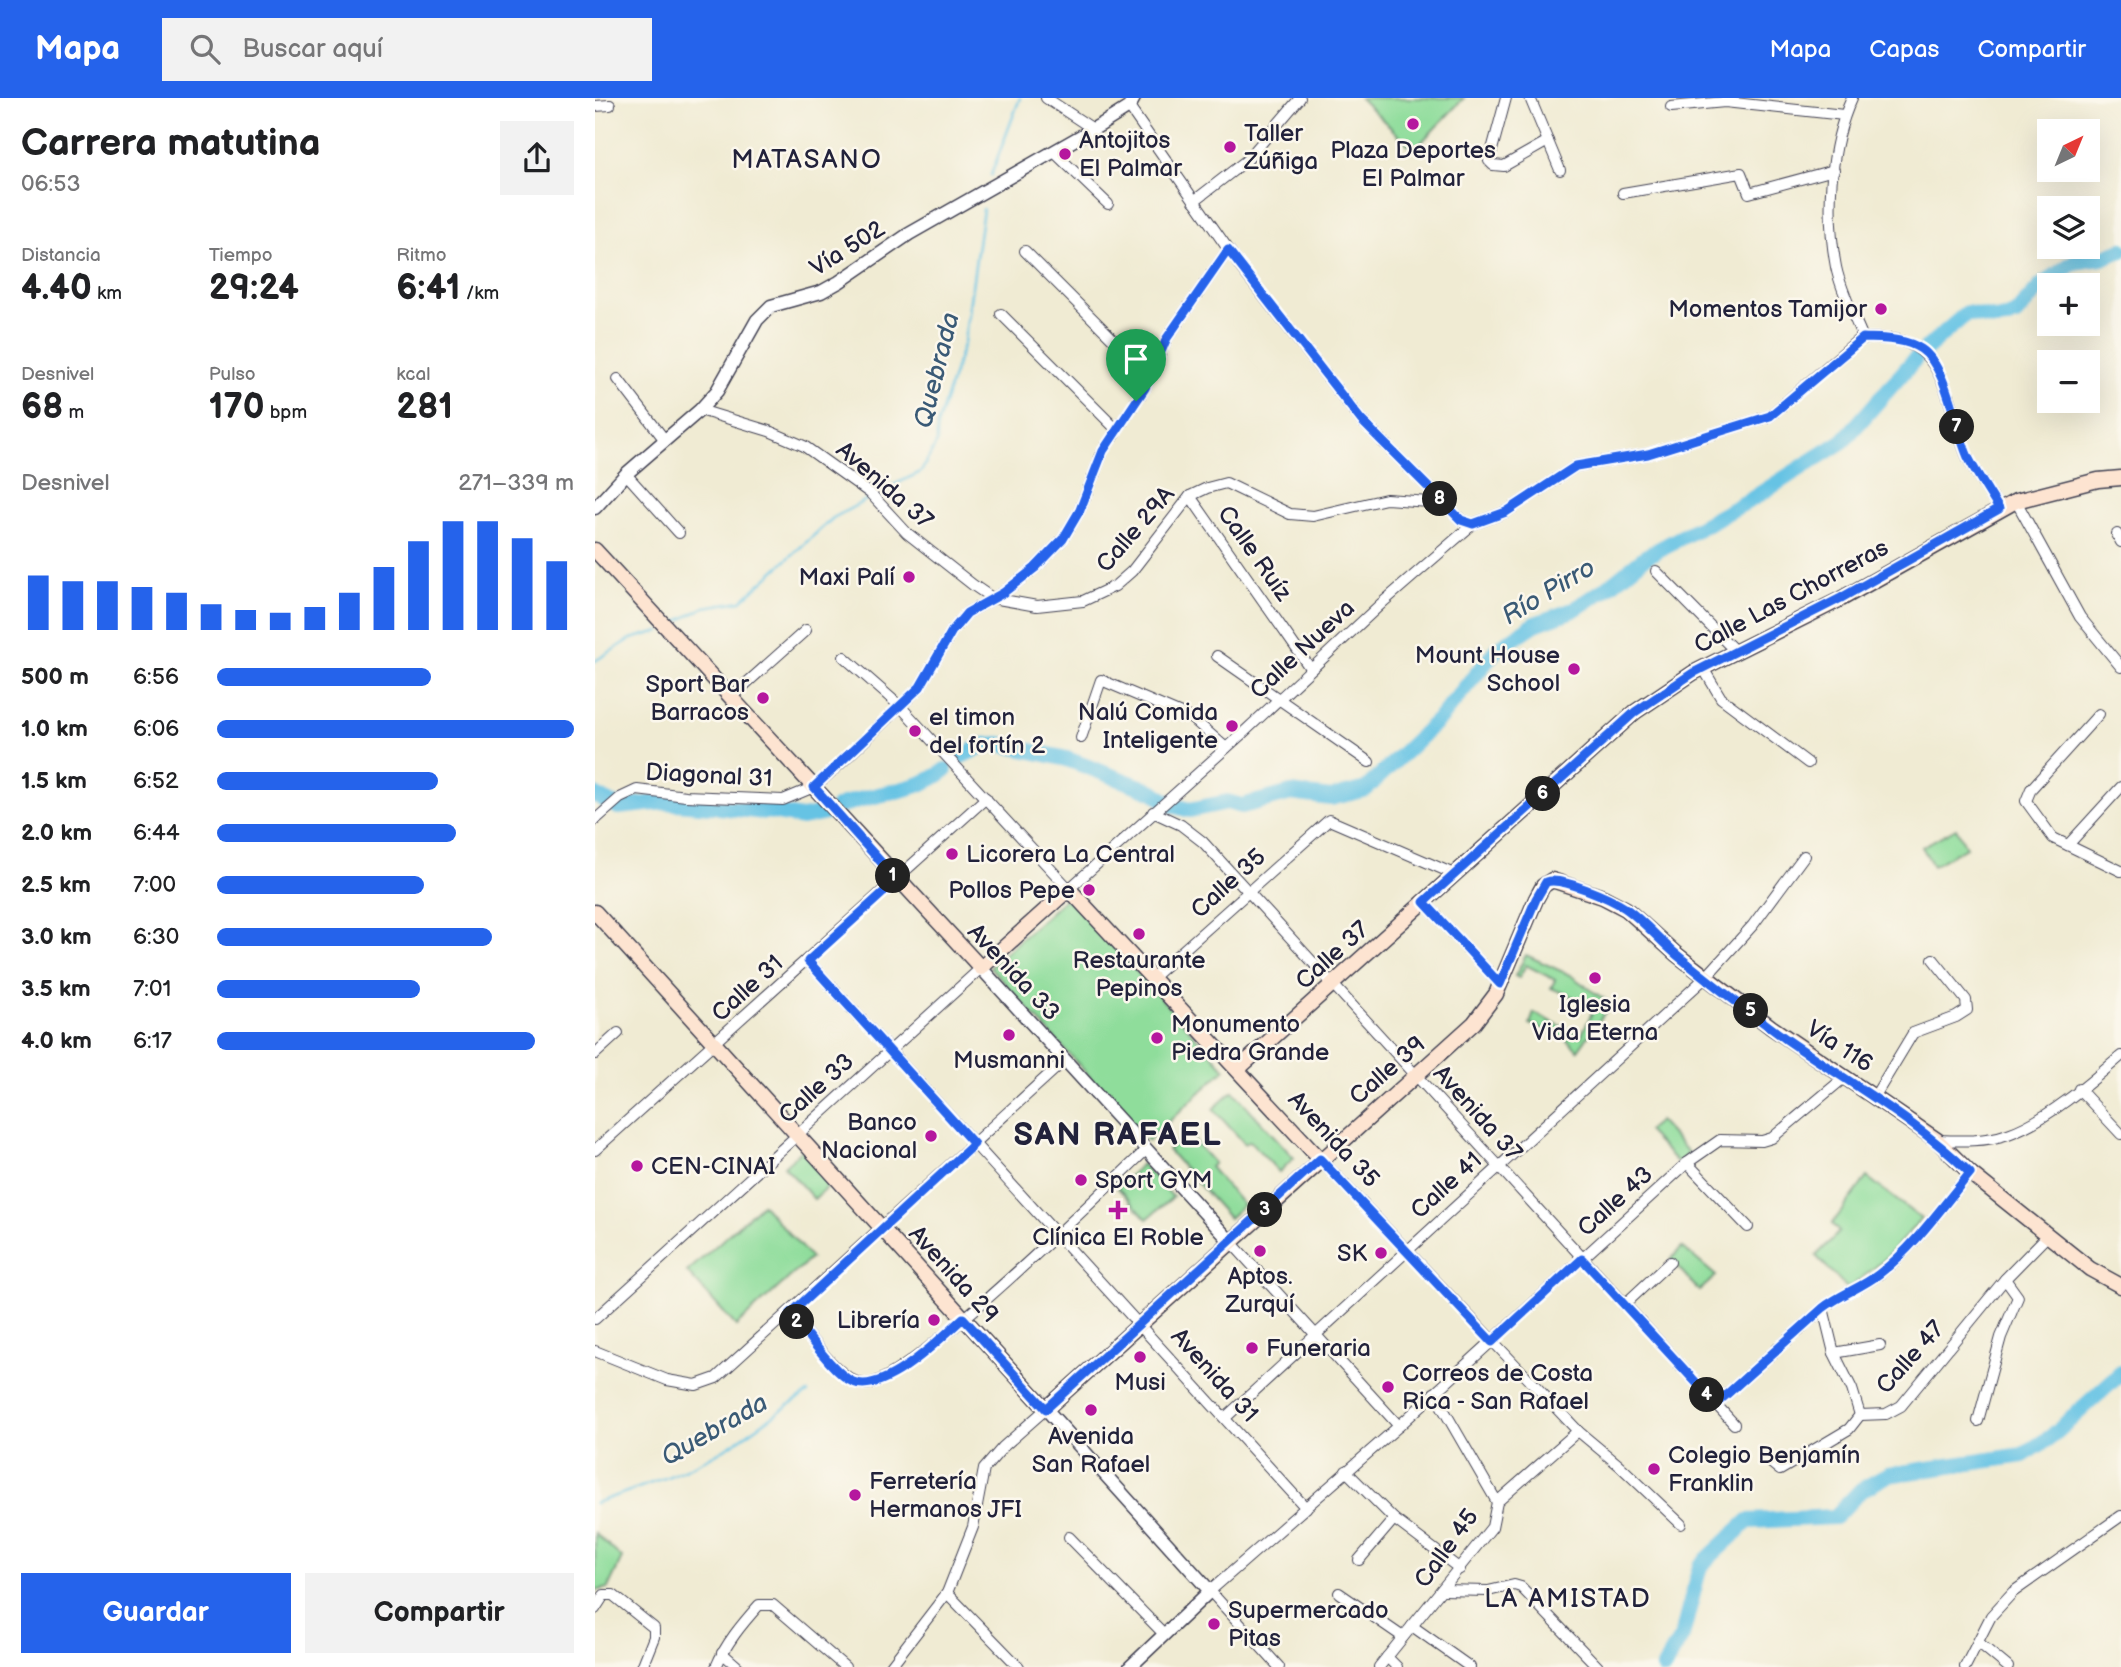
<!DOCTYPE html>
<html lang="es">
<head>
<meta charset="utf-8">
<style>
	body { margin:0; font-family:"Balsamiq Sans",sans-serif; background:#f2f2f2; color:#202124; height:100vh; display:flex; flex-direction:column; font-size:26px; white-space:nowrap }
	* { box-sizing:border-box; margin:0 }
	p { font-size:23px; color:#757577 }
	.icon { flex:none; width:38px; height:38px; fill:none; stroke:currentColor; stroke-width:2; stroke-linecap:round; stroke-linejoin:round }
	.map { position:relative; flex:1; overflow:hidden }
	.sheet { display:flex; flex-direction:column; background:#fff; width:595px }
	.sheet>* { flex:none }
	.needle { width:46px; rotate:43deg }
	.buttons { position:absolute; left:1442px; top:21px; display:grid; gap:14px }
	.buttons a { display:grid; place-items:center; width:63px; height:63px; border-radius:0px; background:#fff; box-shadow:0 7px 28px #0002; font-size:35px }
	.pin { position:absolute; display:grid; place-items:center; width:60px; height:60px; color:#fff; margin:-72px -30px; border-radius:50% 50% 50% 0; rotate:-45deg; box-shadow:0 0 7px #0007 }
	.pin .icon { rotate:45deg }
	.km { position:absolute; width:35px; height:35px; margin:-18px; border-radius:50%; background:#222; color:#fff; font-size:19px; line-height:35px; text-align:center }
	.round { display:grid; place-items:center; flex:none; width:74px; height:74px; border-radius:0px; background:#f2f2f2 }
	.summary { display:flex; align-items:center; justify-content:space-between; height:119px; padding:0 21px }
	h1 { font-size:38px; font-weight:600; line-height:52px }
	.metrics { display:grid; grid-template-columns:repeat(3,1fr); gap:10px; height:119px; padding:7px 21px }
	.metrics div { display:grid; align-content:center }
	.metrics b { font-size:35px; font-weight:600 }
	.metrics small { font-size:19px; font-weight:400 }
	.metrics p { font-size:19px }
	.chart { height:196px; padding:14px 21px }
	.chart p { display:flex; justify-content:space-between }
	.chart svg { width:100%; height:126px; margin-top:7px; stroke:#2563eb; stroke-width:6 }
	.action { display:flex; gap:14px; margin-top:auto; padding:14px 21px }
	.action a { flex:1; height:80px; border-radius:0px; background:#2563eb; color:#fff; font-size:28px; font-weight:600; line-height:80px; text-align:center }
	.action a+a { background:#f2f2f2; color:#202124 }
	ul { padding:0 21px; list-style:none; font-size:23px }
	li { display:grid; grid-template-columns:112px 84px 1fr; align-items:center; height:52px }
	li i { height:18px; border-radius:9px; background:#2563eb }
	header { display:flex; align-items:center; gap:42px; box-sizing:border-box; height:98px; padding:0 35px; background:#2563eb; color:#fff }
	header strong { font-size:33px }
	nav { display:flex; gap:38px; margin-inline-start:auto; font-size:24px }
	.search { width:490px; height:63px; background:#f2f2f2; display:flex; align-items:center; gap:18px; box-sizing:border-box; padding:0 24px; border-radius:0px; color:#757577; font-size:26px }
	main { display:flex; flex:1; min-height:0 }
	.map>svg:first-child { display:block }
</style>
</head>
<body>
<header>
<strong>Mapa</strong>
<div class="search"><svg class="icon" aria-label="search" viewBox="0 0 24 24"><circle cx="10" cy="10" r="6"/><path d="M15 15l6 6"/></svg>Buscar aquí</div>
<nav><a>Mapa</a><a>Capas</a><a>Compartir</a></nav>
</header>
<main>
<section class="sheet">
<div class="summary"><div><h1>Carrera matutina</h1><p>06:53</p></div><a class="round"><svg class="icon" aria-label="share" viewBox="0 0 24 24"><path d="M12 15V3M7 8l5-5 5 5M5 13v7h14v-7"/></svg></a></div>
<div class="metrics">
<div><p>Distancia</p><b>4.40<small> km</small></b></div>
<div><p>Tiempo</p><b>29:24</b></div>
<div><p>Ritmo</p><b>6:41<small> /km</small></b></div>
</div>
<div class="metrics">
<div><p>Desnivel</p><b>68<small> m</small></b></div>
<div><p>Pulso</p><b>170<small> bpm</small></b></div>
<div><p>kcal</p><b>281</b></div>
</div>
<div class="chart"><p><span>Desnivel</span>271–339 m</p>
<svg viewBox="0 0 160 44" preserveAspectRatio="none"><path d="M5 44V25M15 44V27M25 44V27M35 44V29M45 44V31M55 44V35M65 44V37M75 44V38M85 44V36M95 44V31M105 44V22M115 44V13M125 44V6M135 44V6M145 44V12M155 44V20"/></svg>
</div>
<ul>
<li><b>500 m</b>6:56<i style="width:60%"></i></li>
<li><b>1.0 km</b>6:06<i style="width:100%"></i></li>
<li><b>1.5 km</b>6:52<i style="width:62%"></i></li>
<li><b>2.0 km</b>6:44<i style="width:67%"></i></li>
<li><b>2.5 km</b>7:00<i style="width:58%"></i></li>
<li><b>3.0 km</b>6:30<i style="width:77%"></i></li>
<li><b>3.5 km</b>7:01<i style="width:57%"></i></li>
<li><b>4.0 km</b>6:17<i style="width:89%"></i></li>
</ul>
<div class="action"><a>Guardar</a><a>Compartir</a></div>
</section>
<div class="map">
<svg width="1526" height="1569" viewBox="0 0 1526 1569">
	<rect width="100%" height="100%" fill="#fbf7ec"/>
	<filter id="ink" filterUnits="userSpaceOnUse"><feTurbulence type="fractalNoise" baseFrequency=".0143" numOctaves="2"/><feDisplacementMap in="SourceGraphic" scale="14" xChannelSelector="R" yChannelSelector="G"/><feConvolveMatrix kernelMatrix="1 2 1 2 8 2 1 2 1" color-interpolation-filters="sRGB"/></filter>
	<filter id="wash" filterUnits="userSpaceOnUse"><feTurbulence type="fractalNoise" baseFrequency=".00686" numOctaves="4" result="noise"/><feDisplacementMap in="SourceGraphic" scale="28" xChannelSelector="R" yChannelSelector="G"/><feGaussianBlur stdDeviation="1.57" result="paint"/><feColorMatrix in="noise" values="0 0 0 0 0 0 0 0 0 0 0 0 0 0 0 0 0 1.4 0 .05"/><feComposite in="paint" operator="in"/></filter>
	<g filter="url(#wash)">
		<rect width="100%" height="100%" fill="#f0ebd3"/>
		<g fill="#8fdd9b" stroke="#58806b" stroke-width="2">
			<path d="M765,0H869L819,52Z"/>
			<path d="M1361,730L1371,749L1338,768L1327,749Z"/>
			<path d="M473,798L630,971L553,1043L395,869Z"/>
			<path d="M931,857L975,877L1016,906L983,952L970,940L935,926L939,915L986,938L1000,908L956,890L960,882L931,867L924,880L920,878Z"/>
			<path d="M638,993L699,1060L684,1074L655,1043L650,1046L618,1011Z"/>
			<path d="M1064,1023L1094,1055L1083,1065L1052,1033Z"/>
			<path d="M592,1035L619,1065L615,1069L648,1107L634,1120L573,1052Z"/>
			<path d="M208,1051L239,1083L219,1101L189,1068Z"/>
			<path d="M547,1066L578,1099L552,1121L522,1089Z"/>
			<path d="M1272,1079L1326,1121L1289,1162L1253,1191L1221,1158L1244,1134L1237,1126Z"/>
			<path d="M167,1106L216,1160L141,1228L92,1174Z"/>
			<path d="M1087,1149L1121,1178L1104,1193L1076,1161Z"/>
			<path d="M0,1435L27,1460L13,1490L0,1493Z"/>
		</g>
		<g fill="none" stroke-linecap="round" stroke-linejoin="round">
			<g stroke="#66c3e4" stroke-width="2.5">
				<path d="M396,77L425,0"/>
				<path d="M286,393L326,374L342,344V328L369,244L388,111"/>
				<path d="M80,525L110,509L146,503L238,420L273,401"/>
				<path d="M0,563L36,541L65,533"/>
				<path d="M0,1405C46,1389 90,1375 131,1350C159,1333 184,1312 213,1295"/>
			</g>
			<g stroke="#66c3e4" stroke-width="16">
				<path d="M1332,250L1372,215L1400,221L1412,220L1421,216L1446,188L1479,164L1507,160L1526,152"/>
				<path d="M364,659L389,647L405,646L472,661L559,694L574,706L595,712L632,704L647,708L696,695L736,700L771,691L846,619L901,552L940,526L978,512L1012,490L1050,459L1157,401L1248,343L1320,261"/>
				<path d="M0,697L23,709L70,704L116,708"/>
				<path d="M124,709L170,714"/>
				<path d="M243,709C277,694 323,695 350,672"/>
				<path d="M177,714L207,720L231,715"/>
				<path d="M1069,1569L1087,1538L1105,1468L1153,1423L1240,1419L1266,1392L1293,1377L1428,1357L1456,1339L1526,1275"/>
			</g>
		</g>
	</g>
	<g filter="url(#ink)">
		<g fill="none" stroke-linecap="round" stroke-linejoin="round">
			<defs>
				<g id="minor">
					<path d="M451,0L498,31"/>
					<path d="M911,0L894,63L898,67L909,68L953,43"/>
					<path d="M935,0L965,72"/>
					<path d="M1257,0C1234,50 1231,116 1241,169C1246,193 1259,218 1268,240"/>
					<path d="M0,8L15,7"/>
					<path d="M534,9L647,171L766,322L866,422L878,426"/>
					<path d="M1076,9L1130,4L1249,17"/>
					<path d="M460,55L513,106"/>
					<path d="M1028,95L1146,75L1154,95L1239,72"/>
					<path d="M599,103L652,62L705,0"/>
					<path d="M430,153L519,242L558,271"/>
					<path d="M406,216L521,331"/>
					<path d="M23,281L69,341"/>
					<path d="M105,312L174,333L209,348L275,395L312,435L378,487L397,500L442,508L488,503L520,488L537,473L595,398L612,390L631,385L695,416L718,418L791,401L849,405"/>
					<path d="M31,376L84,435"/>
					<path d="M595,398L715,570"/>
					<path d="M1421,403L1485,519L1526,569"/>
					<path d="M1522,436L1526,444"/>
					<path d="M1061,473L1142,555"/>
					<path d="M622,558L774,664"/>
					<path d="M249,559L306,609L474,791L649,634L787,505L878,426L911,414L981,368L1053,356L1175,318L1263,242C1273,238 1285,241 1295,241C1354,246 1353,317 1373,360C1382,377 1394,394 1404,411"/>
					<path d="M1108,570L1126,600L1213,665"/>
					<path d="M136,599L211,532"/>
					<path d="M1504,616L1436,691L1431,703L1458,740L1526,773"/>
					<path d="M486,640L506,582L598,621L631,650"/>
					<path d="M558,714L586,727L608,744L1139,1326"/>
					<path d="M0,722L25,700L42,692L91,698L188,702L219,689L246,665L325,589L357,533L372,515L408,495L440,470L468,441L485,412L508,353L550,290L572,240L633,152"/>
					<path d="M1473,747L1526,689"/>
					<path d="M829,804L905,886"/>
					<path d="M213,863L711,1410"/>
					<path d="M558,879L734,722L859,776"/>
					<path d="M0,956L23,935"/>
					<path d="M1484,991L1526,1036"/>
					<path d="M1280,998L1318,935L1361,919L1372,912L1371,902L1338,861"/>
					<path d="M1342,1042C1365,1043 1391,1044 1413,1036C1451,1023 1496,984 1526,958"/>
					<path d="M0,1052L391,700"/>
					<path d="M725,1061L983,1333L1025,1368L1086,1426"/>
					<path d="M1092,1065L1153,1129"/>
					<path d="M636,1144L804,1328"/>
					<path d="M1029,1207L1075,1164"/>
					<path d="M1228,1210L1239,1255L1257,1291L1265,1317"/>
					<path d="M195,1216C211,1234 247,1287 271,1286C314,1285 510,1091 552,1051"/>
					<path d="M0,1221L386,870"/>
					<path d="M0,1253L72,1282L101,1287L121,1280L470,962"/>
					<path d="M1239,1255L1285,1247"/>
					<path d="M839,1295L902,1404"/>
					<path d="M1121,1306L1228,1210C1246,1196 1266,1190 1284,1176C1319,1149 1347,1109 1375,1075"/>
					<path d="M1265,1317L1291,1316L1306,1308L1410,1181L1453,1137"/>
					<path d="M630,1320L1111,879L1158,827L1209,758"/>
					<path d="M1383,1323L1406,1239L1423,1199L1410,1181"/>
					<path d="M1169,1359L1185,1372L1254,1331L1265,1317"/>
					<path d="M751,1373L799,1421L865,1471"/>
					<path d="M474,1439L568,1535"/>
					<path d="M764,1462L799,1421"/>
					<path d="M848,1492L893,1493L919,1487L926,1489L1003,1569"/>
					<path d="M352,1495L424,1569"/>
					<path d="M744,1495L808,1539"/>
					<path d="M0,1511L9,1497H18L59,1530V1539L47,1569"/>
					<path d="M817,1528L875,1569"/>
					<path d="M1384,1545L1413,1569"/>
					<path d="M127,1555L143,1569"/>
					<path d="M792,1559L802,1569"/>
					<path d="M121,1569C131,1545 147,1526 164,1507H178L250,1569"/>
					<path d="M295,1569L352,1495L378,1429L389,1371L408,1349L451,1311"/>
					<path d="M684,1569L615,1493L804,1328L1092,1065L1125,1042L1167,1043L1177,1040L1250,979"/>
					<path d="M784,1569L897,1429L902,1404L983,1333"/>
					<path d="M1370,1569L1396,1518L1418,1494L1526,1418"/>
				</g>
				<g id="tertiary">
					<path d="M0,410L31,376L105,312L122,293L162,222L176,208L226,194L244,184L314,136L507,26L534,9L539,0"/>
					<path d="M386,870L636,1144"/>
					<path d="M451,1311L615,1493L535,1569"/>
				</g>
				<g id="secondary">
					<path d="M0,452L386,870L474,791L725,1061"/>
					<path d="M0,814L451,1311L879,925L901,896L941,801L948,788L957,782L1008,799L1031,811L1081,856L1176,929L1342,1042L1375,1075L1495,1171L1526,1188"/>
					<path d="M643,971L1040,614L1098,575L1246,501L1421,403L1503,382L1526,380"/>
				</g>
			</defs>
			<use href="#minor" stroke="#414052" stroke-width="12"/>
			<use href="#tertiary" stroke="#414052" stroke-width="15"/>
			<use href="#secondary" stroke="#414052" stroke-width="17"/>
			<use href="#minor" stroke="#fff" stroke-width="10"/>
			<use href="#tertiary" stroke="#fff" stroke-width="12"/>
			<use href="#secondary" stroke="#fde4d1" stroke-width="14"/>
		</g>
	</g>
	<g fill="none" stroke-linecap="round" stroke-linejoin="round" filter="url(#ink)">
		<defs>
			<path id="route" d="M633,152L766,322L866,422L878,426L911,414L981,368L1053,356L1175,318L1268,240C1287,241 1309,240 1326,251C1352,268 1360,331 1373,359C1382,377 1394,394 1404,411L1246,500L1098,575L1040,614L829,804L905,886L941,801L951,784C966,778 1016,801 1030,810C1049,823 1064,842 1082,857C1117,886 1154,914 1191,941C1254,985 1320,1021 1375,1075C1347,1109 1319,1149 1284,1176C1266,1190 1246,1196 1228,1210L1121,1306L987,1161L897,1244L725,1061L451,1311L368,1220C346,1240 290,1297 258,1284C239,1276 210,1233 195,1216L379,1046L213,863L302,782L219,689L325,589L357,533L372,515L408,495L440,470L468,441L485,412L508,353L550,290L572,240Z"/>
		</defs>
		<use href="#route" stroke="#fff" stroke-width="14"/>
		<use href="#route" stroke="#2563eb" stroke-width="9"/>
	</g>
	<g fill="#b5179e" stroke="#fbf7ec" stroke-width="2.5">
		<circle cx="818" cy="26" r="7"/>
		<circle cx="635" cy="49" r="7"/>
		<circle cx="470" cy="56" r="7"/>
		<circle cx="1286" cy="211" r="7"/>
		<circle cx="314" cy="479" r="7"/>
		<circle cx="979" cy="571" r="7"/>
		<circle cx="168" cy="600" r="7"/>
		<circle cx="637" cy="628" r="7"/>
		<circle cx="320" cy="633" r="7"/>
		<circle cx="357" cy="756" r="7"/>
		<circle cx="494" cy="792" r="7"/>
		<circle cx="544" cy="836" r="7"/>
		<circle cx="1000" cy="880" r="7"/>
		<circle cx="414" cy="937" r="7"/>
		<circle cx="562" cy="940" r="7"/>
		<circle cx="336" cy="1038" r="7"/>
		<circle cx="42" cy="1068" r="7"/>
		<circle cx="486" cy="1082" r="7"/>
		<path d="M519.5 1101.5h7v7h7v7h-7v7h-7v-7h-7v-7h7z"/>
		<circle cx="665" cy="1153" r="7"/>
		<circle cx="786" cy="1155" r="7"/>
		<circle cx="339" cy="1222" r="7"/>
		<circle cx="657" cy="1250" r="7"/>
		<circle cx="545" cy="1259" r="7"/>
		<circle cx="793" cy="1289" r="7"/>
		<circle cx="496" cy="1312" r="7"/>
		<circle cx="1059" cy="1371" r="7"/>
		<circle cx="260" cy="1397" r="7"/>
		<circle cx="619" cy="1526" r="7"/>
	</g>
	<g text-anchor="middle" stroke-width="5" stroke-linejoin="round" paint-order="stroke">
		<g font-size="24" fill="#22223b" stroke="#fbf7ec" text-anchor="start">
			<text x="649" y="43">Taller<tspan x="649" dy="28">Zúñiga</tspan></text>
			<text x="484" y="50">Antojitos<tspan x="484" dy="28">El Palmar</tspan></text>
			<text x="818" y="60" text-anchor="middle">Plaza Deportes<tspan x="818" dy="28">El Palmar</tspan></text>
			<text x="1272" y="219" text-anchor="end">Momentos Tamijor</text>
			<text x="300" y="487" text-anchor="end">Maxi Palí</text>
			<text x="965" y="565" text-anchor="end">Mount House<tspan x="965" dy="28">School</tspan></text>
			<text x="154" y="594" text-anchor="end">Sport Bar<tspan x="154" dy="28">Barracos</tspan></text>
			<text x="623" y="622" text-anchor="end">Nalú Comida<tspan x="623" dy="28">Inteligente</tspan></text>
			<text x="334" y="627">el timon<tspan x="334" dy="28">del fortín 2</tspan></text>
			<text x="371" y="764">Licorera La Central</text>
			<text x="480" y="800" text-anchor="end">Pollos Pepe</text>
			<text x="544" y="870" text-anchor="middle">Restaurante<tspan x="544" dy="28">Pepinos</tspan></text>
			<text x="1000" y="914" text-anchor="middle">Iglesia<tspan x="1000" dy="28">Vida Eterna</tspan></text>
			<text x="576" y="934">Monumento<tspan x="576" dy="28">Piedra Grande</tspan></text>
			<text x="414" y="970" text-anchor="middle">Musmanni</text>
			<text x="322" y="1032" text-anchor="end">Banco<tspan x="322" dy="28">Nacional</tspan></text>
			<text x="56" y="1076">CEN-CINAI</text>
			<text x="500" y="1090">Sport GYM</text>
			<text x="523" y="1147" text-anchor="middle">Clínica El Roble</text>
			<text x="772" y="1163" text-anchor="end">SK</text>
			<text x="665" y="1186" text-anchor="middle">Aptos.<tspan x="665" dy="28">Zurquí</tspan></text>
			<text x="325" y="1230" text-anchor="end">Librería</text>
			<text x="671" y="1258">Funeraria</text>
			<text x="807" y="1283">Correos de Costa<tspan x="807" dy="28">Rica - San Rafael</tspan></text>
			<text x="545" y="1292" text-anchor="middle">Musi</text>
			<text x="496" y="1346" text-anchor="middle">Avenida<tspan x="496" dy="28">San Rafael</tspan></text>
			<text x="1073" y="1365">Colegio Benjamín<tspan x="1073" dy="28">Franklin</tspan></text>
			<text x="274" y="1391">Ferretería<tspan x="274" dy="28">Hermanos JFI</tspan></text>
			<text x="633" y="1520">Supermercado<tspan x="633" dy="28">Pitas</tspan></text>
		</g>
		<g font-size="24" fill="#22223b" stroke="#fbf7ec">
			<text transform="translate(252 150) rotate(-32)" y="8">Vía 502</text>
			<text transform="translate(290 387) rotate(41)" y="8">Avenida 37</text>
			<text transform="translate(540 431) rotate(-49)" y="8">Calle 29A</text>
			<text transform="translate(660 455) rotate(55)" y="8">Calle Ruíz</text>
			<text transform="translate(1196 498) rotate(-28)" y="8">Calle Las Chorreras</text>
			<text transform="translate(707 551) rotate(-43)" y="8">Calle Nueva</text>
			<text transform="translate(114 677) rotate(3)" y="8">Diagonal 31</text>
			<text transform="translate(633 785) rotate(-42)" y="8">Calle 35</text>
			<text transform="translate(737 857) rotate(-42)" y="8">Calle 37</text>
			<text transform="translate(419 874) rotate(47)" y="8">Avenida 33</text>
			<text transform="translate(152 890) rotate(-42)" y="8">Calle 31</text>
			<text transform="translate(1245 948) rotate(33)" y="8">Vía 116</text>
			<text transform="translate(792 972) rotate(-41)" y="8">Calle 39</text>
			<text transform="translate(221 990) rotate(-42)" y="8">Calle 33</text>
			<text transform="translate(883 1015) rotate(48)" y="8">Avenida 37</text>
			<text transform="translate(739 1041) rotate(47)" y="8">Avenida 35</text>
			<text transform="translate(851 1087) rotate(-42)" y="8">Calle 41</text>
			<text transform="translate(1020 1103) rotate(-42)" y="8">Calle 43</text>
			<text transform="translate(359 1176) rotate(48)" y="8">Avenida 29</text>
			<text transform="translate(1315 1259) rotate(-48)" y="8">Calle 47</text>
			<text transform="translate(620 1277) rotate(48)" y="8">Avenida 31</text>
			<text transform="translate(851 1450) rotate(-54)" y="8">Calle 45</text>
		</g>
		<g font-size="26" letter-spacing="2" fill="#22223b" stroke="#fbf7ec">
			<text x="212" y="70">MATASANO</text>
			<text x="973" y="1509">LA AMISTAD</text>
		</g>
		<g font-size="26" font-style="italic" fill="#3a5a76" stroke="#fbf7ec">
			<text transform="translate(341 272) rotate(-76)" y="9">Quebrada</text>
			<text transform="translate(953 493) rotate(-31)" y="9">Río Pirro</text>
			<text transform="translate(119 1331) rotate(-30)" y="9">Quebrada</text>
		</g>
		<g font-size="32" font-weight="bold" letter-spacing="2" fill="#22223b" stroke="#fbf7ec">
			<text x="523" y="1047">SAN RAFAEL</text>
		</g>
	</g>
</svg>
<div class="buttons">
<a><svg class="needle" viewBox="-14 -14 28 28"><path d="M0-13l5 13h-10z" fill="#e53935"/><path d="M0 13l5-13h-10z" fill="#757577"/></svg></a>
<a><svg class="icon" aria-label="layers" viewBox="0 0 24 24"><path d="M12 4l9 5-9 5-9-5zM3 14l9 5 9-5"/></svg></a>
<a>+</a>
<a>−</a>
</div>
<div class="pin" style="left:541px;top:303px;background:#1e9e55"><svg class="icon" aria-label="arrive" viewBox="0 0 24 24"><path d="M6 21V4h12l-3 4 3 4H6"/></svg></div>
<b class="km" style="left:298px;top:778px">1</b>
<b class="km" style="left:202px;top:1224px">2</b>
<b class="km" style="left:670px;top:1112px">3</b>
<b class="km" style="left:1112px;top:1297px">4</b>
<b class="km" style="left:1156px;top:913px">5</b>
<b class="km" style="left:948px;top:696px">6</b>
<b class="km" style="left:1362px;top:329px">7</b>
<b class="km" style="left:845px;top:401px">8</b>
</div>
</main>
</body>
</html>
